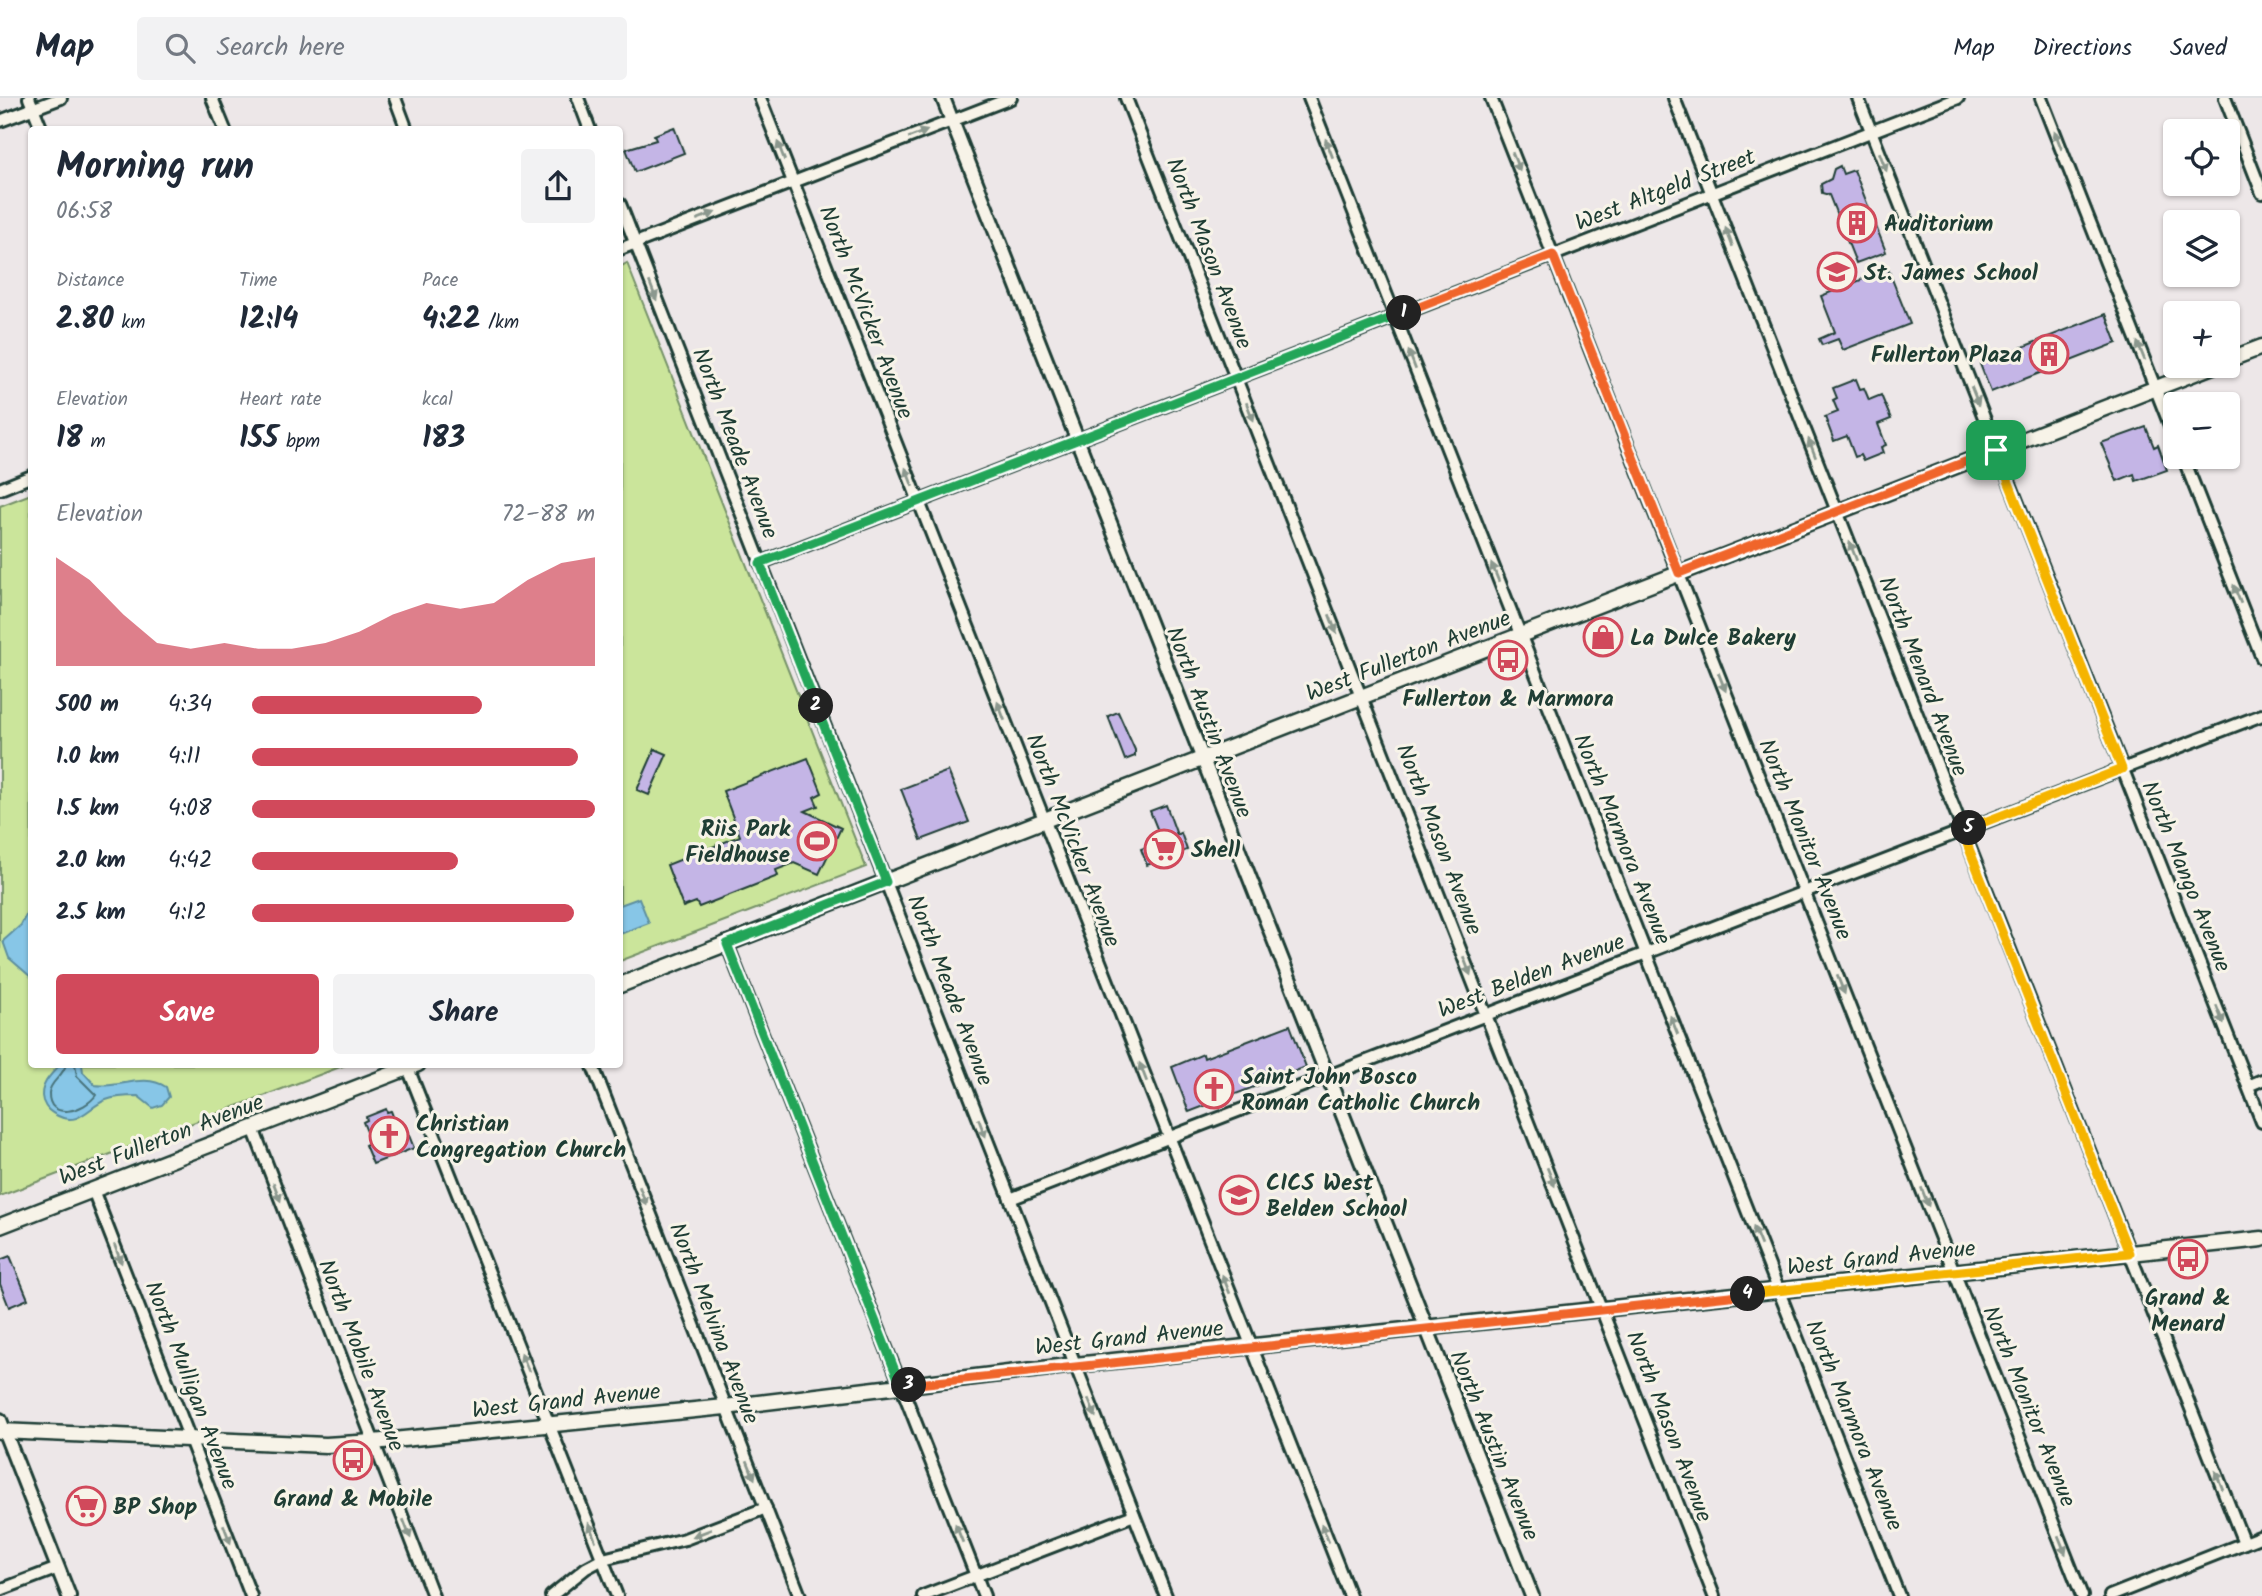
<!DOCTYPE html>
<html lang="en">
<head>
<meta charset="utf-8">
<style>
	body { margin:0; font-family:Kalam,sans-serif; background:#f2f2f3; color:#1f2937; height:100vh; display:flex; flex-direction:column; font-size:26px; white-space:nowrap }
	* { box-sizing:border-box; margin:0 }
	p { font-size:23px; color:#747a83 }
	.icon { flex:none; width:38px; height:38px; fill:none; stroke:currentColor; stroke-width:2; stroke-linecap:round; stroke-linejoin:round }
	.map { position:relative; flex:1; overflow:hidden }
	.details { position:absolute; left:28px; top:28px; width:595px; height:942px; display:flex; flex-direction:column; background:#fff; border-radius:7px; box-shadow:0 2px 5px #0004 }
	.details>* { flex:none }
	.fabs { position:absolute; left:2163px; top:21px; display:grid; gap:14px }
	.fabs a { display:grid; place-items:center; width:77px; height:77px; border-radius:7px; background:#fff; box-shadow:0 2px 5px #0004; font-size:35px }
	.pin { position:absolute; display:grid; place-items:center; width:60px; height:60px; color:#fff; margin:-30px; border-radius:14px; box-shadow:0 4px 10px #0006 }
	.km { position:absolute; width:35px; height:35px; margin:-18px; border-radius:50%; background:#222; color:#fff; font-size:19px; line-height:35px; text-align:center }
	.round { display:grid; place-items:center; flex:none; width:74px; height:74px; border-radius:7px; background:#f2f2f3 }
	.headline { display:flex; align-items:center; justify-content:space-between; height:119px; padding:0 28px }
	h1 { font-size:38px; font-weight:800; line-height:52px }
	.metrics { display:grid; grid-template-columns:repeat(3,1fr); gap:10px; height:119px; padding:7px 28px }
	.metrics div { display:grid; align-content:center }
	.metrics b { font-size:30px; font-weight:800 }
	.metrics small { font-size:19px; font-weight:400 }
	.metrics p { font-size:19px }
	.chart { height:196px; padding:14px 28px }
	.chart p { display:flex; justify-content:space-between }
	.chart svg { width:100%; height:126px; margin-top:7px; fill:#d1495b; opacity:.7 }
	.action { display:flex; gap:14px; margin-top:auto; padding:14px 28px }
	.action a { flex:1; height:80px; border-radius:7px; background:#d1495b; color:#fff; font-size:28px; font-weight:800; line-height:80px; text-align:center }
	.action a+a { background:#f2f2f3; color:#1f2937 }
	ul { padding:0 28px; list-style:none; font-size:23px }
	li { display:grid; grid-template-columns:112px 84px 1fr; align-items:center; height:52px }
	li i { height:18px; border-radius:9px; background:#d1495b }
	header { display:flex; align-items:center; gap:42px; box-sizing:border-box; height:98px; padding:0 35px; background:#fff; border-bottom:2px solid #e0e1e3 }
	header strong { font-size:33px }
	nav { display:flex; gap:38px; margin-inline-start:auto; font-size:24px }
	.search { width:490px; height:63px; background:#f2f2f3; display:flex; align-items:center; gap:18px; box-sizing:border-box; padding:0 24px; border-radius:7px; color:#747a83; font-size:26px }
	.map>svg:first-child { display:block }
</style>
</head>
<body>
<header>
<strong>Map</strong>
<div class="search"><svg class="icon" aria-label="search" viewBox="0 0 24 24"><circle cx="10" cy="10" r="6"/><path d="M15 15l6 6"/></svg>Search here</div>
<nav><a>Map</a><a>Directions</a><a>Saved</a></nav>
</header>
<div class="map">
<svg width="2262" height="1498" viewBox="0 0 2262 1498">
	<rect width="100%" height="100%" fill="#ede7e8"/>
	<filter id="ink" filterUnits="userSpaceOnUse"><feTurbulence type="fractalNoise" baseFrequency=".0143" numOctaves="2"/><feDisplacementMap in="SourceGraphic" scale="14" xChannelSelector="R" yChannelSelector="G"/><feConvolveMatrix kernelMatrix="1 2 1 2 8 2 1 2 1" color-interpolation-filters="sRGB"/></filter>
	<g filter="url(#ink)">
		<g fill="#cbe59b" stroke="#759168" stroke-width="2">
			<path d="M627,165L866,769L620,863V169Z"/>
			<path d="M31,396L32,966H348L0,1098V408Z"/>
		</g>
		<g fill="#87c6e7" stroke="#5d8f9f" stroke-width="2">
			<path d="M639,800L649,825L620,836V807Z"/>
			<path d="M31,806V879L9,860L3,843L21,827Z"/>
			<path d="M61,966H82L83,974L95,987C118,991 144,974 166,989L169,999L162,1007L153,1010L138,998C127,998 116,998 106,1002C89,1008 79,1029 58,1018C50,1014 46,1011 43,1003C38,988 52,975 61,966Z"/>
		</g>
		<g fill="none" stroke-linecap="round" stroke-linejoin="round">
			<path stroke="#49747c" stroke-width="2" d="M66,966C64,978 50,983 49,995C48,1024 85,1013 96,997L77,978L75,966"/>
		</g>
		<g fill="#c4b5e6" stroke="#1f3d34" stroke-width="2">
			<path d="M674,29L684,55L635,74L626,51L656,42L654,37Z"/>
			<path d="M1840,68L1843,76L1854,72L1886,154L1856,165L1829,97L1822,95L1821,86L1831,81L1834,71Z"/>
			<path d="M1888,171L1910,226L1843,252L1838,241L1822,247L1819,241L1835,234L1821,198Z"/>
			<path d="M2106,216L2117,245L1991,294L1980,266Z"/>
			<path d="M1856,281L1860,291L1864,290L1869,302L1881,297L1891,321L1878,326L1886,347L1881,349L1883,355L1863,363L1860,357L1855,359L1847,338L1834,343L1825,319L1838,314L1833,302L1837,300L1833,290Z"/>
			<path d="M2146,329L2154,349L2158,347L2167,372L2136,383L2134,376L2117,383L2101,345Z"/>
			<path d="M1118,614L1135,652V658L1125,662L1108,618Z"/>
			<path d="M655,651L667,656L649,697L637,692Z"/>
			<path d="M808,660L822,695L814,699L818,708L805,713L841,730L819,776L794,765L776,772L778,778L699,809L696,804L683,809L667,767L740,738L723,693Z"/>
			<path d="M948,673L969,724L921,742L901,691Z"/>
			<path d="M1166,707L1177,737L1181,735L1187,752L1147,767L1141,751L1162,743L1150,713Z"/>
			<path d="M1290,927L1306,969L1189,1014L1172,969L1203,956L1204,960Z"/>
			<path d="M386,1011L387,1014L391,1013L397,1029L403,1027L406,1030L414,1050L373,1066L365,1047L371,1044L363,1024L367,1022L366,1019Z"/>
			<path d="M10,1158L28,1201L9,1209L0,1186V1162Z"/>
			<path d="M72,1399L99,1400V1416H88V1424L72,1423Z"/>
		</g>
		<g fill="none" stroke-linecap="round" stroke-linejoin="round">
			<defs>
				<g id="minor">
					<path d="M29,0L42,32"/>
					<path d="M212,0L225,32"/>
					<path d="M395,0L407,32"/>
					<path d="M578,0L590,32"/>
					<path d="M760,0L1350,1498"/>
					<path d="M1126,0L1714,1498"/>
					<path d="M1309,0L1899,1498"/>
					<path d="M1491,0L2082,1498"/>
					<path d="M1674,0L2244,1445"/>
					<path d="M1858,0L2262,1024"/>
					<path d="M2041,0L2175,340"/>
					<path d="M2225,0L2262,95"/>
					<path d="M0,23L61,0"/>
					<path d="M620,106L1166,1498"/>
					<path d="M620,151L1011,0"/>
					<path d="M2183,359L2262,560"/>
					<path d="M0,391L32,378"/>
					<path d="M760,465L1958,0"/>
					<path d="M727,846L984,1498"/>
					<path d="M592,966L800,1498"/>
					<path d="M408,970L617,1498"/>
					<path d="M2248,988L2262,982"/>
					<path d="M253,1030L433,1498"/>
					<path d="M93,1092L251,1498"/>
					<path d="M1010,1101L2262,617"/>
					<path d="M0,1492L58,1470"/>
					<path d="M551,1498L586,1470L603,1461L685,1441L766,1410"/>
					<path d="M923,1498L1134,1417"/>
					<path d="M2110,1498L2262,1438"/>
				</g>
				<g id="tertiary">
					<path d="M943,0L1532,1498"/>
					<path d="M0,1322L69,1498"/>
				</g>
				<g id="secondary">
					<path d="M2228,262L2262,249"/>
					<path d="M620,887L2213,268"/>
					<path d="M0,1128L418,966"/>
					<path d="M0,1333L326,1347L373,1344L725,1309L1075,1267L2262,1141"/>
				</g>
			</defs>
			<use href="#minor" stroke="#1f3d34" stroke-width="16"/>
			<use href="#tertiary" stroke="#1f3d34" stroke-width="18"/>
			<use href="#secondary" stroke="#1f3d34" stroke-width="19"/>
			<use href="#minor" stroke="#f7f3e8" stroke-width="10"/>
			<use href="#tertiary" stroke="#f7f3e8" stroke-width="12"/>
			<use href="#secondary" stroke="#f7f3e8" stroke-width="14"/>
		</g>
		<defs><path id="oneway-solid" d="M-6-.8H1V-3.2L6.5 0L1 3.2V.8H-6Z" transform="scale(1.75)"/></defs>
		<g fill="#8b988e">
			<use href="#oneway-solid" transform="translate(918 36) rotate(-21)"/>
			<use href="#oneway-solid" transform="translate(2058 42) rotate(-111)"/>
			<use href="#oneway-solid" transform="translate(1329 50) rotate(-111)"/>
			<use href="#oneway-solid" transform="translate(781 53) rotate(-111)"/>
			<use href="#oneway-solid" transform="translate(1516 64) rotate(68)"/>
			<use href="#oneway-solid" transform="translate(1883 64) rotate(69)"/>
			<use href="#oneway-solid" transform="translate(706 118) rotate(-21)"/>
			<use href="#oneway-solid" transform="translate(1729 139) rotate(-111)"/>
			<use href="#oneway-solid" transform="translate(653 193) rotate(69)"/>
			<use href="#oneway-solid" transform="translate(2141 253) rotate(-112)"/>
			<use href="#oneway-solid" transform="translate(1412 262) rotate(-111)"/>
			<use href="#oneway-solid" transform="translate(1975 298) rotate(68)"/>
			<use href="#oneway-solid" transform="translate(1250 314) rotate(69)"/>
			<use href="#oneway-solid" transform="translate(1812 350) rotate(-111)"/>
			<use href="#oneway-solid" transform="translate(909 379) rotate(-111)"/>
			<use href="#oneway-solid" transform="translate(1853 453) rotate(-111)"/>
			<use href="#oneway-solid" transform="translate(1495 474) rotate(-112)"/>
			<use href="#oneway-solid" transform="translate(2237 496) rotate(-112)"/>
			<use href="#oneway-solid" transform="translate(1333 526) rotate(69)"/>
			<use href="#oneway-solid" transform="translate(1722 584) rotate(68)"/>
			<use href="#oneway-solid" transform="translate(1001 613) rotate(-111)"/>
			<use href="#oneway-solid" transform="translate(1467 868) rotate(69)"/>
			<use href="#oneway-solid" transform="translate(1841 887) rotate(68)"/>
			<use href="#oneway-solid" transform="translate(2220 917) rotate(68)"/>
			<use href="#oneway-solid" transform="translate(1674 927) rotate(-112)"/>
			<use href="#oneway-solid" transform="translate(1143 974) rotate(-111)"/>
			<use href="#oneway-solid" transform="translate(982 1030) rotate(69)"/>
			<use href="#oneway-solid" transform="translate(1551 1079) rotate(68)"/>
			<use href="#oneway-solid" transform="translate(277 1094) rotate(69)"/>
			<use href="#oneway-solid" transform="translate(643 1098) rotate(69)"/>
			<use href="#oneway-solid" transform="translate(1925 1099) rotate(69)"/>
			<use href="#oneway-solid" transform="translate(1757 1138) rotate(-112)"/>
			<use href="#oneway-solid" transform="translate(118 1156) rotate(69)"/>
			<use href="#oneway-solid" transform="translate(1226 1186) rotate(-112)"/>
			<use href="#oneway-solid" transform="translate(525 1264) rotate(-112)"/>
			<use href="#oneway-solid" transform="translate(1092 1310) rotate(68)"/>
			<use href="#oneway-solid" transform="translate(751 1372) rotate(68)"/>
			<use href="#oneway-solid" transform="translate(2219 1382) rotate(-112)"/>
			<use href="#oneway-solid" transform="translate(407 1431) rotate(69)"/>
			<use href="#oneway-solid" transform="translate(592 1434) rotate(-111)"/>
			<use href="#oneway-solid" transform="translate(702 1435) rotate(159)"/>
			<use href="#oneway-solid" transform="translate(959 1435) rotate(-112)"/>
			<use href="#oneway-solid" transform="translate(1325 1435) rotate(-112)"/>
			<use href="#oneway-solid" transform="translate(227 1436) rotate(69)"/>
			<use href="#oneway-solid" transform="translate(2062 1447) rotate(68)"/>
		</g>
	</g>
	<g fill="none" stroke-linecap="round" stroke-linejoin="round" filter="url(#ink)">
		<defs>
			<path id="split-1" d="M1404,215L1553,157L1679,475L1996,352"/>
			<path id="split-2" d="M816,608L760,465L1404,215"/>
			<path id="split-3" d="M816,608L886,784L727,846L901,1288L909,1287"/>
			<path id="split-4" d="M909,1287L1748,1196"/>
			<path id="split-5" d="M1748,1196L2129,1155L1962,733L1969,730"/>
			<path id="split-6" d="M1969,730L2122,671L1996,352"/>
		</defs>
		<use href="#split-1" stroke="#fff" stroke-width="14"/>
		<use href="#split-2" stroke="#fff" stroke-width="14"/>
		<use href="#split-3" stroke="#fff" stroke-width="14"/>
		<use href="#split-4" stroke="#fff" stroke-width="14"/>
		<use href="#split-5" stroke="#fff" stroke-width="14"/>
		<use href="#split-6" stroke="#fff" stroke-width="14"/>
		<use href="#split-1" stroke="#f0652b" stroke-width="9"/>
		<use href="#split-2" stroke="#22a559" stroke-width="9"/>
		<use href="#split-3" stroke="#22a559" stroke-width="9"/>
		<use href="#split-4" stroke="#f0652b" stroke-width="9"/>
		<use href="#split-5" stroke="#f5b400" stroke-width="9"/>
		<use href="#split-6" stroke="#f5b400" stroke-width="9"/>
	</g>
	<defs>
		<symbol id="building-ring" viewBox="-11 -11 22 22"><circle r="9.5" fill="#f7f3e8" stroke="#d1495b" stroke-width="1.5"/><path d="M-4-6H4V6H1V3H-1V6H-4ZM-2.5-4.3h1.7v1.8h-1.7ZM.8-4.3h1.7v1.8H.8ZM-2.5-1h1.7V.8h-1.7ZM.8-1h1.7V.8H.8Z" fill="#d1495b"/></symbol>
		<symbol id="school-ring" viewBox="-11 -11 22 22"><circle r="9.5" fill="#f7f3e8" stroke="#d1495b" stroke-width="1.5"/><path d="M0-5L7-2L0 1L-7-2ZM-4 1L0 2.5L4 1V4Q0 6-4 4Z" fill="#d1495b"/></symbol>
		<symbol id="shop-ring" viewBox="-11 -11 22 22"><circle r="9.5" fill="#f7f3e8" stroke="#d1495b" stroke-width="1.5"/><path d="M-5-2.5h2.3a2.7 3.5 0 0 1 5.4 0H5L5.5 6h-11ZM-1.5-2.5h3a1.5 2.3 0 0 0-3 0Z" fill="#d1495b"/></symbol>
		<symbol id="bus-ring" viewBox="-11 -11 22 22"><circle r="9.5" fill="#f7f3e8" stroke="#d1495b" stroke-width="1.5"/><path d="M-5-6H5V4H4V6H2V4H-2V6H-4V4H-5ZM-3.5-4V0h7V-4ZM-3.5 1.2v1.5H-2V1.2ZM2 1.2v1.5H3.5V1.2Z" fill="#d1495b"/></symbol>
		<symbol id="stadium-ring" viewBox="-11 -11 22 22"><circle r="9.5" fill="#f7f3e8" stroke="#d1495b" stroke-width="1.5"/><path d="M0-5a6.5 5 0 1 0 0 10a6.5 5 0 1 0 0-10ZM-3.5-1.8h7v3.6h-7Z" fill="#d1495b"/></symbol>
		<symbol id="supermarket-ring" viewBox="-11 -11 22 22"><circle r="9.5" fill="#f7f3e8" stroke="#d1495b" stroke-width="1.5"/><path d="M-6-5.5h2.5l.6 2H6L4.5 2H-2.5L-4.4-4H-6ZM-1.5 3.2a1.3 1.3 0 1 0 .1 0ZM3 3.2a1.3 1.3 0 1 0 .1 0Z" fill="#d1495b"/></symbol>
		<symbol id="church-ring" viewBox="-11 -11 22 22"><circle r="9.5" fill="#f7f3e8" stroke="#d1495b" stroke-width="1.5"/><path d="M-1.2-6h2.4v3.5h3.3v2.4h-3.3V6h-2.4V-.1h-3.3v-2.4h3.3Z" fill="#d1495b"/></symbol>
	</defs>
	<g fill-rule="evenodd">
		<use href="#building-ring" x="1835" y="103" width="44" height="44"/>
		<use href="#school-ring" x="1815" y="152" width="44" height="44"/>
		<use href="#building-ring" x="2027" y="234" width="44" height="44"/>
		<use href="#shop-ring" x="1581" y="517" width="44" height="44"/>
		<use href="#bus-ring" x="1486" y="540" width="44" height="44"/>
		<use href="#stadium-ring" x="795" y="721" width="44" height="44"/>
		<use href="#supermarket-ring" x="1142" y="729" width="44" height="44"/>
		<use href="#church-ring" x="1192" y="969" width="44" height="44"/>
		<use href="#church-ring" x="367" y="1016" width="44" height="44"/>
		<use href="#school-ring" x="1217" y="1075" width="44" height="44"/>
		<use href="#bus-ring" x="2166" y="1139" width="44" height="44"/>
		<use href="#bus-ring" x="331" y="1340" width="44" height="44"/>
		<use href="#supermarket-ring" x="64" y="1386" width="44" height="44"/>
	</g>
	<g text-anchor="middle" stroke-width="6" stroke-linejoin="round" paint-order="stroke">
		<g font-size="23" fill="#1f3d34" stroke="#f7f3e8">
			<text transform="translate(1665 91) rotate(-21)" y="8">West Altgeld Street</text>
			<text transform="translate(1210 155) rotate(69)" y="8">North Mason Avenue</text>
			<text transform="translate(867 214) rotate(69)" y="8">North McVicker Avenue</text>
			<text transform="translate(736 345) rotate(69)" y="8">North Meade Avenue</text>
			<text transform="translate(1408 557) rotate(-21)" y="8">West Fullerton Avenue</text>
			<text transform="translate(1924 578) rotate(69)" y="8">North Menard Avenue</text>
			<text transform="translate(1210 624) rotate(69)" y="8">North Austin Avenue</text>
			<text transform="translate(1440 741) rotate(69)" y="8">North Mason Avenue</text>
			<text transform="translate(1623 741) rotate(68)" y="8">North Marmora Avenue</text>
			<text transform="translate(1806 741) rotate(68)" y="8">North Monitor Avenue</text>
			<text transform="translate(1074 742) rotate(69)" y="8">North McVicker Avenue</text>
			<text transform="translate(2187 778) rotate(68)" y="8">North Mango Avenue</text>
			<text transform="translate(1531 877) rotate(-21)" y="8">West Belden Avenue</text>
			<text transform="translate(951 892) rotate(69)" y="8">North Meade Avenue</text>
			<text transform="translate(161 1041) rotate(-21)" y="8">West Fullerton Avenue</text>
			<text transform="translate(1881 1159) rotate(-6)" y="8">West Grand Avenue</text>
			<text transform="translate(715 1225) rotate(69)" y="8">North Melvina Avenue</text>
			<text transform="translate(1129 1239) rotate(-6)" y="8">West Grand Avenue</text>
			<text transform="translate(362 1257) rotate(69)" y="8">North Mobile Avenue</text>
			<text transform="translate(192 1287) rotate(69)" y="8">North Mulligan Avenue</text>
			<text transform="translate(566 1302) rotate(-6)" y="8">West Grand Avenue</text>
			<text transform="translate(2030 1308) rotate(68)" y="8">North Monitor Avenue</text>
			<text transform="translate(1855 1327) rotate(68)" y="8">North Marmora Avenue</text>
			<text transform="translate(1670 1328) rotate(69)" y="8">North Mason Avenue</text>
			<text transform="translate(1495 1347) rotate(68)" y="8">North Austin Avenue</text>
		</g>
		<g font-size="23" font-weight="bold" fill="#1f3d34" stroke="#f7f3e8" text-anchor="start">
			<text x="1884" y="133">Auditorium</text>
			<text x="1864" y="182">St. James School</text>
			<text x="2022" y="264" text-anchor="end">Fullerton Plaza</text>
			<text x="1630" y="547">La Dulce Bakery</text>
			<text x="1508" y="608" text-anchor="middle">Fullerton &amp; Marmora</text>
			<text x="790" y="738" text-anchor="end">Riis Park<tspan x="790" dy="26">Fieldhouse</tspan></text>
			<text x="1191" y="759">Shell</text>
			<text x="1241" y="986">Saint John Bosco<tspan x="1241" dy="26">Roman Catholic Church</tspan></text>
			<text x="416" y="1033">Christian<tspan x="416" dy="26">Congregation Church</tspan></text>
			<text x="1266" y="1092">CICS West<tspan x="1266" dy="26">Belden School</tspan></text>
			<text x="2188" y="1207" text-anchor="middle">Grand &amp;<tspan x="2188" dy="26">Menard</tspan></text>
			<text x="353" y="1408" text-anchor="middle">Grand &amp; Mobile</text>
			<text x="113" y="1416">BP Shop</text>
		</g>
	</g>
</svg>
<div class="fabs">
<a><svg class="icon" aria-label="locate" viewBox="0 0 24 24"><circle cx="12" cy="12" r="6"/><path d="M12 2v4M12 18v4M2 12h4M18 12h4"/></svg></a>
<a><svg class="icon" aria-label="layers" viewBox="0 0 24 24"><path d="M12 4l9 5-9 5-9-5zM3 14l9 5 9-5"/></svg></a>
<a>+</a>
<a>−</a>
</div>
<div class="pin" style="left:1996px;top:352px;background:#1e9e55"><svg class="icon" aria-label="arrive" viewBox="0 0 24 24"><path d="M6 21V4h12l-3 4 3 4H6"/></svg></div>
<b class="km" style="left:1404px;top:215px">1</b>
<b class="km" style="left:816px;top:608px">2</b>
<b class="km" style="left:909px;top:1287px">3</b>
<b class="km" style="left:1748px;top:1196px">4</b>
<b class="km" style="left:1969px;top:730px">5</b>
<section class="details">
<div class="headline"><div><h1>Morning run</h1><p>06:58</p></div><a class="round"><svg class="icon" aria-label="share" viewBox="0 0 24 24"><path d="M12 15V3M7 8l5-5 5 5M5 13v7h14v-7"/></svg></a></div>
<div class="metrics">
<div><p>Distance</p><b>2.80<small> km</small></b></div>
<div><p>Time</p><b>12:14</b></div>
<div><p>Pace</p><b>4:22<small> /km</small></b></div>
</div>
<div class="metrics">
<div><p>Elevation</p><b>18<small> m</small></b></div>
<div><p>Heart rate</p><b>155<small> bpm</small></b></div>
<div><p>kcal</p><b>183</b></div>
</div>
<div class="chart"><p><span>Elevation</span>72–88 m</p>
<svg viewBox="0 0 160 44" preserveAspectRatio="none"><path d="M0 44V6L10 14L20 26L30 36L40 38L50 36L60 38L70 38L80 36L90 32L100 26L110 22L120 24L130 22L140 14L150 8L160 6V44z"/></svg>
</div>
<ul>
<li><b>500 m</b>4:34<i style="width:67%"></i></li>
<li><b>1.0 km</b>4:11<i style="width:95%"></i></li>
<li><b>1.5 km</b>4:08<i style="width:100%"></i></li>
<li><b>2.0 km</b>4:42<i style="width:60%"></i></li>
<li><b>2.5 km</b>4:12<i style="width:94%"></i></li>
</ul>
<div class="action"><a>Save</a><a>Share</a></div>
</section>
</div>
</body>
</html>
